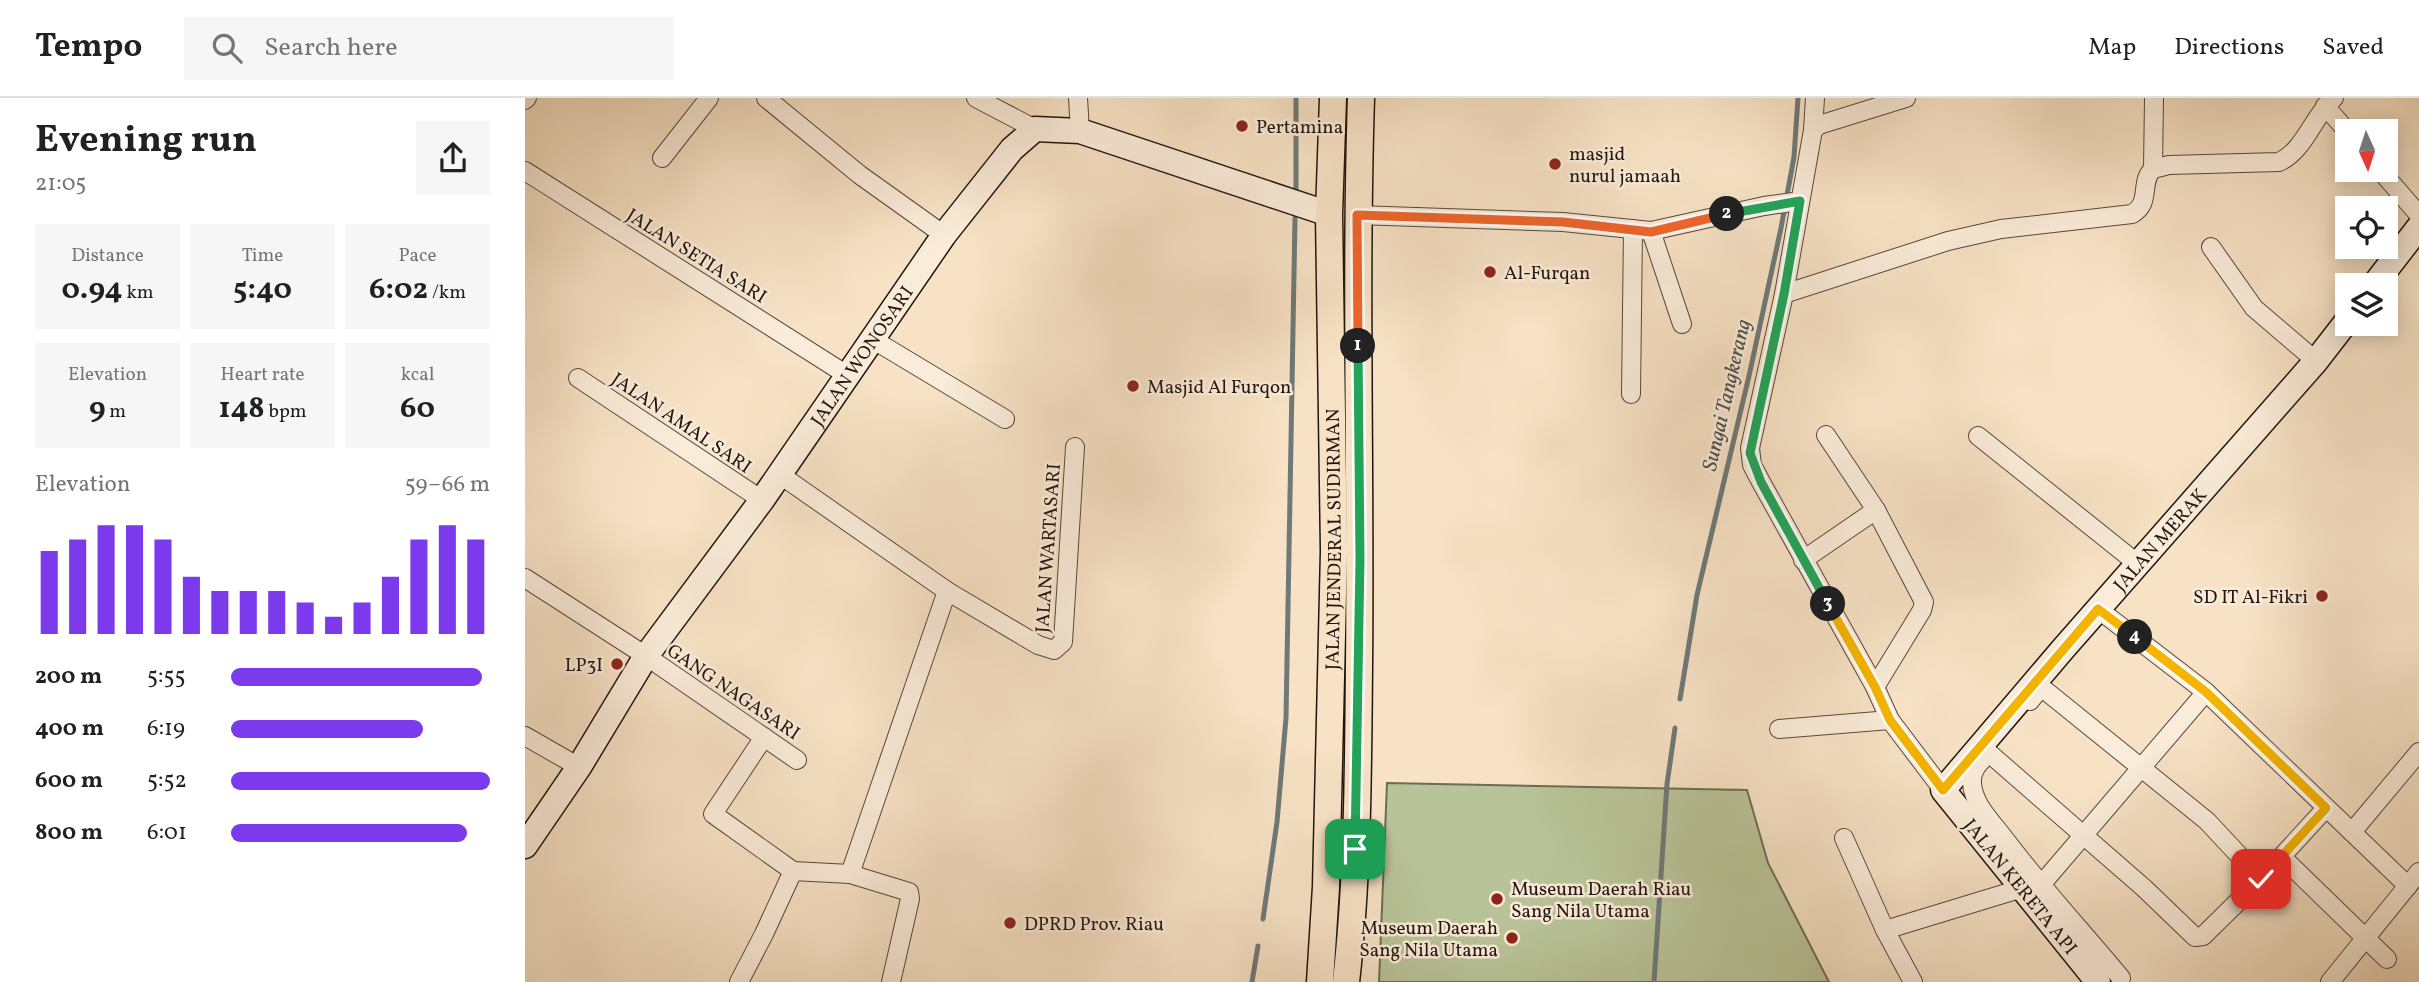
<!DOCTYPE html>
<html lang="en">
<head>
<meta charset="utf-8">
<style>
	body { margin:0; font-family:Vollkorn,serif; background:#f6f6f6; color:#202124; height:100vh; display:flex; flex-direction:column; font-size:26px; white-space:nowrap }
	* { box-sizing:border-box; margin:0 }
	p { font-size:23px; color:#757577 }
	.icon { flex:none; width:38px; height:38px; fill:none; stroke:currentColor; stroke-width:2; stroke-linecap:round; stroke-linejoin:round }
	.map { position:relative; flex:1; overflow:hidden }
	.drawer { display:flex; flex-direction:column; background:#fff; width:525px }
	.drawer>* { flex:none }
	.needle { width:46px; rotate:177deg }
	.tools { position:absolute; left:1810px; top:21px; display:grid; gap:14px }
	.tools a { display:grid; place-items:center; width:63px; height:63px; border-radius:0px; background:#fff; box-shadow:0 4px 18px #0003; font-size:35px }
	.pin { position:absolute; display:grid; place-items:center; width:60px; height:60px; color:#fff; margin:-30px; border-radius:14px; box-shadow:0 4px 10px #0006 }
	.km { position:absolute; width:35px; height:35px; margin:-18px; border-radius:50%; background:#222; color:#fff; font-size:19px; line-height:35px; text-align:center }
	.round { display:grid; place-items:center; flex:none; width:74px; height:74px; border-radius:0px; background:#f6f6f6 }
	.head { display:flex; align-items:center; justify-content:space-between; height:119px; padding:0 35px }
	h1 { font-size:38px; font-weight:700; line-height:52px }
	.figures { display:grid; grid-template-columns:repeat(3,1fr); gap:10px; height:119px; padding:7px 35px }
	.figures div { display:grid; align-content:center; border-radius:0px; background:#f6f6f6; text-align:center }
	.figures b { font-size:30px; font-weight:700 }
	.figures small { font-size:19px; font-weight:400 }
	.figures p { font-size:19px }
	.chart { height:196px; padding:14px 35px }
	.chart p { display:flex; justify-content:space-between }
	.chart svg { width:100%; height:126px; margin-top:7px; stroke:#7c3aed; stroke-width:6 }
	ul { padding:0 35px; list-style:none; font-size:23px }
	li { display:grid; grid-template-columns:112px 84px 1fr; align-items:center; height:52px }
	li i { height:18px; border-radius:9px; background:#7c3aed }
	header { display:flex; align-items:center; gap:42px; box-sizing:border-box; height:98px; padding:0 35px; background:#fff; border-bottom:2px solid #e0e0e0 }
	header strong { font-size:33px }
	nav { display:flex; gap:38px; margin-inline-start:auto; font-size:24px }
	.search { width:490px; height:63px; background:#f6f6f6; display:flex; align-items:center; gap:18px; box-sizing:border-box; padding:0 24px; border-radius:0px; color:#757577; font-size:26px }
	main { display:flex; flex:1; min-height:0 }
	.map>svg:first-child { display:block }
</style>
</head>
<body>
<header>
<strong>Tempo</strong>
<div class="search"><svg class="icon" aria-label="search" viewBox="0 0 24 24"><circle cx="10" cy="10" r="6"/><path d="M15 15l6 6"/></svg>Search here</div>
<nav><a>Map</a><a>Directions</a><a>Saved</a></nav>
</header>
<main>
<section class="drawer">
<div class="head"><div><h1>Evening run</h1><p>21:05</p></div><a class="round"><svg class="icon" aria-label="share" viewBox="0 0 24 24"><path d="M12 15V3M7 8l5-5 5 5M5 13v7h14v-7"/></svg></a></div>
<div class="figures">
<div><p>Distance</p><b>0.94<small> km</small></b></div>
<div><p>Time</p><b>5:40</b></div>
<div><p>Pace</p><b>6:02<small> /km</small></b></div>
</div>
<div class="figures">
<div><p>Elevation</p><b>9<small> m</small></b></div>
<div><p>Heart rate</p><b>148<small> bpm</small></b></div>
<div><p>kcal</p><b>60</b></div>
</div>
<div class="chart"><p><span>Elevation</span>59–66 m</p>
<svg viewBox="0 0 160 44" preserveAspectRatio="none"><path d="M5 44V15M15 44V11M25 44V6M35 44V6M45 44V11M55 44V24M65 44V29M75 44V29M85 44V29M95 44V33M105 44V38M115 44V33M125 44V24M135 44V11M145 44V6M155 44V11"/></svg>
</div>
<ul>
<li><b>200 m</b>5:55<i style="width:97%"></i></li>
<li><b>400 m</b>6:19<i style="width:74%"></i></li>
<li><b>600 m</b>5:52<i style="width:100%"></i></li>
<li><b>800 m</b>6:01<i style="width:91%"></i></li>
</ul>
</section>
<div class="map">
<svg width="1894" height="884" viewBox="0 0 1894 884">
	<rect width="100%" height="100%" fill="#f7e2c5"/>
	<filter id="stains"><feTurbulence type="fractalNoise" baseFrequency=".00286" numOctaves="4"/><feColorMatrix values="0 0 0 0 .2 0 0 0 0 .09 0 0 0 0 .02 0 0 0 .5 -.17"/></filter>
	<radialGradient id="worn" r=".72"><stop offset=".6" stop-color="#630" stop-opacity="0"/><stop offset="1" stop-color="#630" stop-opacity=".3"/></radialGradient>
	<path fill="#b8c498" stroke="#6d6c54" stroke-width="2" d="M862,685L1222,692L1243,765L1304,884H854Z"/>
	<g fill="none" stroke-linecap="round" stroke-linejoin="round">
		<g stroke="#6e7978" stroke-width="5">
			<path d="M771,92V0"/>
			<path d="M1155,601L1172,497L1224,278L1256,130L1269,59L1273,0"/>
			<path d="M738,821L752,724L761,620L770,120"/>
			<path d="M727,884L733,848"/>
			<path d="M1129,884L1142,686L1150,630"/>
		</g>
		<defs>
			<g id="street">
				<path d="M241,0L335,77L419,137"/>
				<path d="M451,0L510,31"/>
				<path d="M553,0L555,33"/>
				<path d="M1381,0L1294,27L1288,32L1259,196L1225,350L1227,367L1236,384L1350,589L1365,622L1418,692"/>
				<path d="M0,2L2,0"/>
				<path d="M1800,8L1822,33"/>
				<path d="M1288,32L1290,0"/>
				<path d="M137,60L184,0"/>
				<path d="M1628,71L1644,67L1754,64C1780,52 1788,18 1809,0"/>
				<path d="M1855,72L1894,117"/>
				<path d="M0,73L322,277"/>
				<path d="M832,117L1038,124L1126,133L1239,108L1275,103"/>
				<path d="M1126,133L1157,226"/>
				<path d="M1686,149L1729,210L1791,263"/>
				<path d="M1259,196L1423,143L1476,131L1607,116C1627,105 1614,84 1628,71L1629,0"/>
				<path d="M347,241L480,321"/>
				<path d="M53,280L237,402"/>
				<path d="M1106,296L1108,131"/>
				<path d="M1301,337L1351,412L1399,504L1397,512L1350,589"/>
				<path d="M1453,338L1613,466"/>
				<path d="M254,376L422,493L513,547L529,552L538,544L550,349"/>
				<path d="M1278,462L1351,412"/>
				<path d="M0,480L121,558L272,662"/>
				<path d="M1573,511L1681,594L1883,788"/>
				<path d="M1505,603L1516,589L1682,723L1736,781"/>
				<path d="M1254,631L1365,622"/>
				<path d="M0,638L54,669"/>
				<path d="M239,639L188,716L268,773"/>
				<path d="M1464,655L1619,790L1670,839L1678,838L1736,781L1801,710"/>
				<path d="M1461,658C1453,666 1446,673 1447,685C1448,706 1467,724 1479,740C1516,789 1557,833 1596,880"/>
				<path d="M1827,734L1894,654"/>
				<path d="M1319,740L1360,832L1498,790"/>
				<path d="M1757,759L1862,861"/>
				<path d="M325,776L422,493"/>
				<path d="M1515,788L1681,594"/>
				<path d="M1360,832L1388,884"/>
				<path d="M214,884L239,836L268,773L325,776L384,794L385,801L366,884"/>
				<path d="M1805,884L1894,774"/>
			</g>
			<g id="secondary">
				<path d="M1849,187L1894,129"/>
				<path id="s1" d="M0,748L54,669L121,558L237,402L419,137L487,51L510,31L555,33L804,116"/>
				<path id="s2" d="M1573,884L1418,692L1538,551L1791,263L1822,223"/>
			</g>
			<g id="primary">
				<path id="s3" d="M795,884L801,789L809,453L804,116L808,0"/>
				<path d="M821,884C833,779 833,672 834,567C836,378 830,189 836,0"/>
			</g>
		</defs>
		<use href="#street" stroke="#57483c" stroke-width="20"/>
		<use href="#secondary" stroke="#22150f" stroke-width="27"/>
		<use href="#primary" stroke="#22150f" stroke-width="29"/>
		<use href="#street" stroke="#faecd9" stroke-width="18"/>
		<use href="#secondary" stroke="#faecd9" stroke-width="24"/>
		<use href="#primary" stroke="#f7e2c5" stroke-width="26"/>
	</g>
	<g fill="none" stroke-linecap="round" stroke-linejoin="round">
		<defs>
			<path id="split-1" d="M830,751L835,462L833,248"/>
			<path id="split-2" d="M833,248L832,117L1038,124L1126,134L1202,116"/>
			<path id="split-3" d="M1202,116L1275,103L1259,196L1225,355L1236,384L1303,506"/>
			<path id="split-4" d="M1303,506L1350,589L1365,622L1418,692L1573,511L1610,539"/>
			<path id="split-5" d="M1610,539L1681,594L1801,710L1736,781"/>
		</defs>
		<use href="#split-1" stroke="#fff" stroke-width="14"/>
		<use href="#split-2" stroke="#fff" stroke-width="14"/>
		<use href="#split-3" stroke="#fff" stroke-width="14"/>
		<use href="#split-4" stroke="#fff" stroke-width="14"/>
		<use href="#split-5" stroke="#fff" stroke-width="14"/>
		<use href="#split-1" stroke="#22a559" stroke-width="9"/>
		<use href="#split-2" stroke="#f0652b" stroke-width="9"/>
		<use href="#split-3" stroke="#22a559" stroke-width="9"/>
		<use href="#split-4" stroke="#f5b400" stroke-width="9"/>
		<use href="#split-5" stroke="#f5b400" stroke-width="9"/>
	</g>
	<g fill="#8f2418" stroke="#faecd9" stroke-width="2.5">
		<circle cx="717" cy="28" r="7"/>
		<circle cx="1030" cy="66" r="7"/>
		<circle cx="965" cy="174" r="7"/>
		<circle cx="608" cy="288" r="7"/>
		<circle cx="1797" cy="498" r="7"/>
		<circle cx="92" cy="566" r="7"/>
		<circle cx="972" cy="801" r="7"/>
		<circle cx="485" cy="825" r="7"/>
		<circle cx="987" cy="840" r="7"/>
	</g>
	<g text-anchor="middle" stroke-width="5" stroke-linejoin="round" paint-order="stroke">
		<g font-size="19" fill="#22150f" stroke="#faecd9" text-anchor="start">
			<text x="731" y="35">Pertamina</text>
			<text x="1044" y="62">masjid<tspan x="1044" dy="22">nurul jamaah</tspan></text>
			<text x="979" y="181">Al-Furqan</text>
			<text x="622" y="295">Masjid Al Furqon</text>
			<text x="1783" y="505" text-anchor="end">SD IT Al-Fikri</text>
			<text x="78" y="573" text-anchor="end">LP3I</text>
			<text x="986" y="797">Museum Daerah Riau<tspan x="986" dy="22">Sang Nila Utama</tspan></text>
			<text x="499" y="832">DPRD Prov. Riau</text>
			<text x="973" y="836" text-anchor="end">Museum Daerah<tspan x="973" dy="22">Sang Nila Utama</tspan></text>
		</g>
		<g font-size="19" fill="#22150f" stroke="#faecd9">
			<text transform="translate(172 157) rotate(32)" y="7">JALAN SETIA SARI</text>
			<text dy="7" stroke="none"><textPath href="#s1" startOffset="595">JALAN WONOSARI</textPath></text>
			<text transform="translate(157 324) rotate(34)" y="7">JALAN AMAL SARI</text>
			<text dy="7" stroke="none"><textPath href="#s3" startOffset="443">JALAN JENDERAL SUDIRMAN</textPath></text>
			<text dy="7" stroke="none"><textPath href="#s2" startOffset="578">JALAN MERAK</textPath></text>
			<text transform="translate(522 450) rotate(-86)" y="7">JALAN WARTASARI</text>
			<text transform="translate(209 593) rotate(34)" y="7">GANG NAGASARI</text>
			<text transform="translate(1496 788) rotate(51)" y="7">JALAN KERETA API</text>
		</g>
		<g font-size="21" font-style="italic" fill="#4e4f4c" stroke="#faecd9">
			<text transform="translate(1201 297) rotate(-77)" y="7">Sungai Tangkerang</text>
		</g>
	</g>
	<rect width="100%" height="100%" filter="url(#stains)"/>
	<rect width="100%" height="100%" fill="url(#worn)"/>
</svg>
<div class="tools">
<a><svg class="needle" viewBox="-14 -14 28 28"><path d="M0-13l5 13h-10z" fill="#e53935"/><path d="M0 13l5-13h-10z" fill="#757577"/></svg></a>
<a><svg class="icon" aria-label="locate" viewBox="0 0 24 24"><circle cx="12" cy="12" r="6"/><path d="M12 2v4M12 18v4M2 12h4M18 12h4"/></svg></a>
<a><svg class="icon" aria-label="layers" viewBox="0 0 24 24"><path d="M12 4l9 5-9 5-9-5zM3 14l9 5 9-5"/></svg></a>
</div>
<div class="pin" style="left:830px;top:751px;background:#1e9e55"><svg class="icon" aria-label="arrive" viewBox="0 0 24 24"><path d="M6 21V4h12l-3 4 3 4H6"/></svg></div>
<div class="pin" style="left:1736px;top:781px;background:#d93025"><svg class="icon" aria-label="check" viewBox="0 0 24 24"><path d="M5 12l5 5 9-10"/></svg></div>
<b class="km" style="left:833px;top:248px">1</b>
<b class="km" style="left:1202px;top:116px">2</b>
<b class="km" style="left:1303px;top:506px">3</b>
<b class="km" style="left:1610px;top:539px">4</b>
</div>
</main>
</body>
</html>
